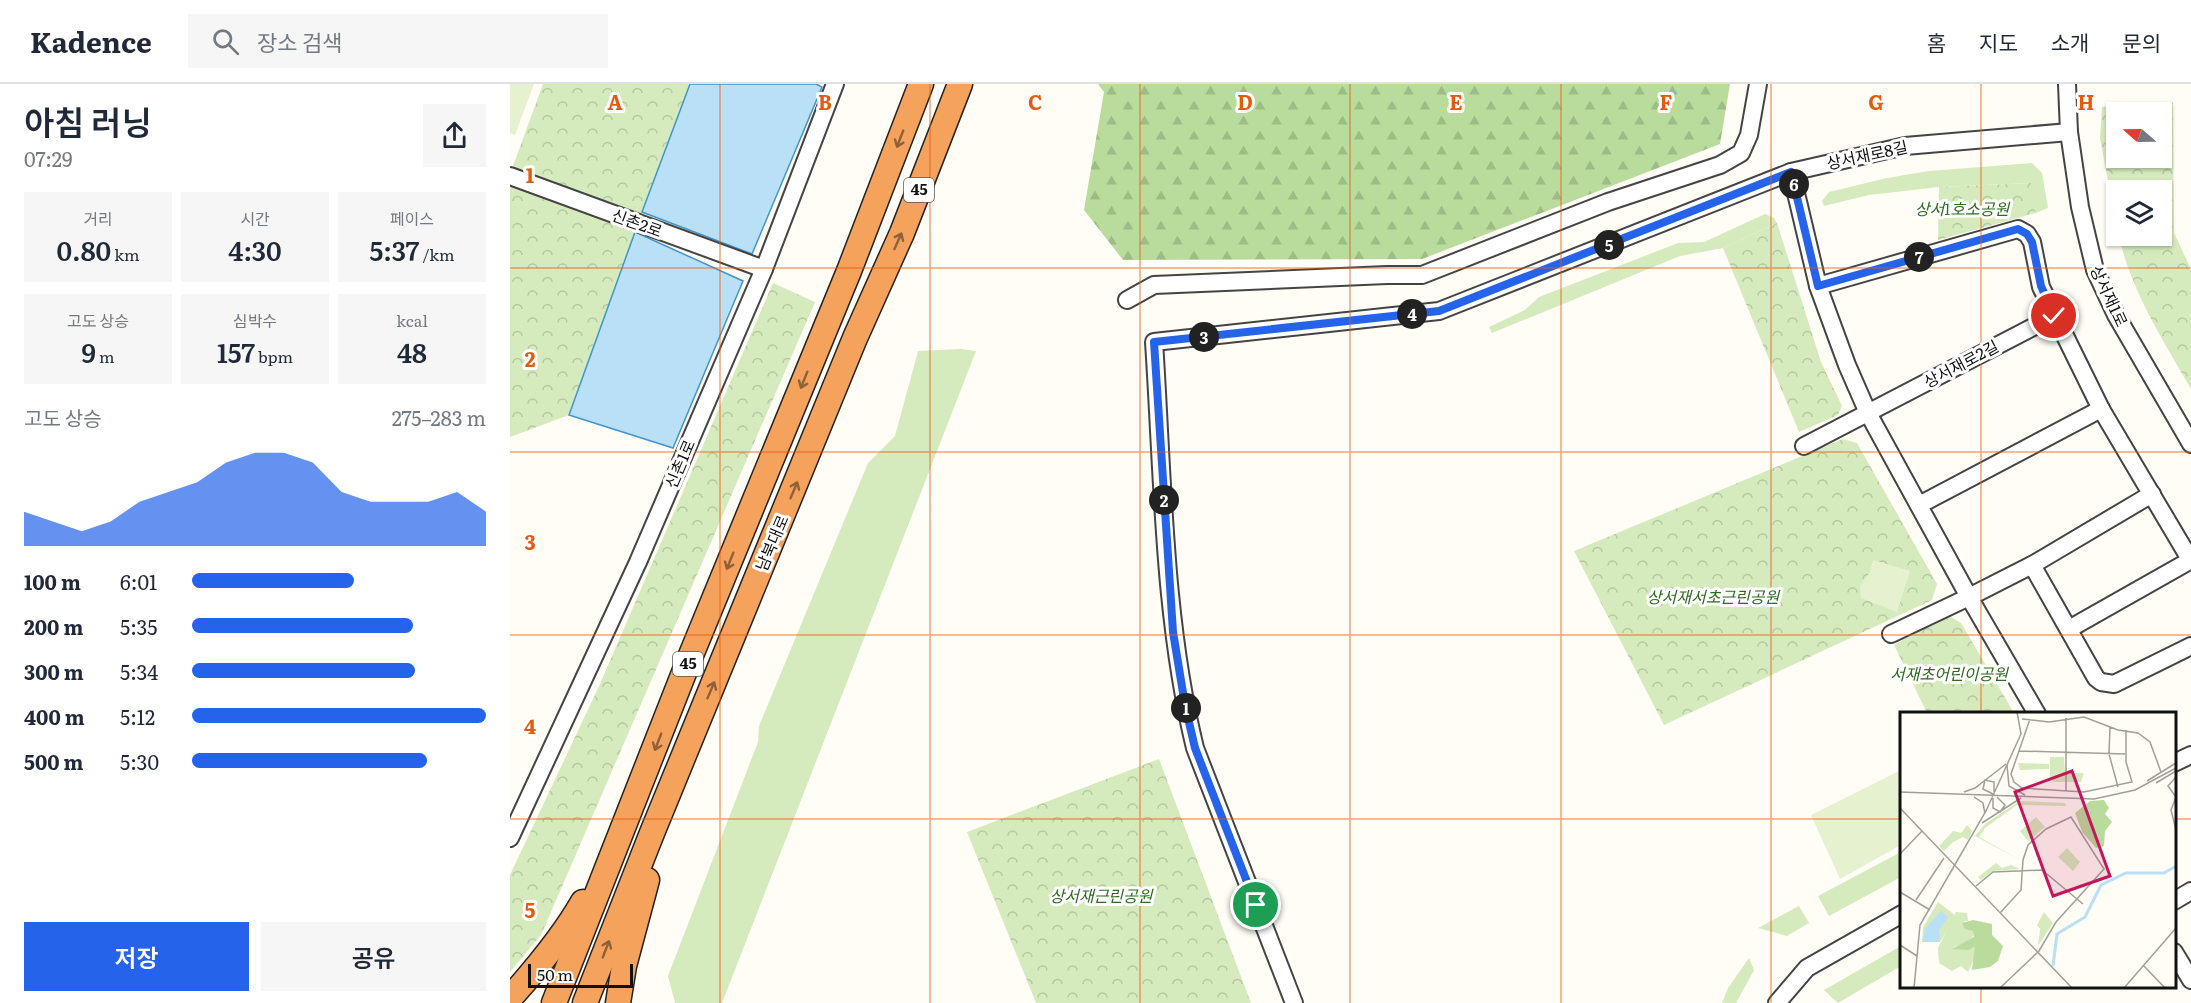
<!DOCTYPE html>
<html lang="ko">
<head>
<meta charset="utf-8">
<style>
	body { margin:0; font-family:Literata,"Noto Sans KR",serif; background:#f6f6f7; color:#1f2937; height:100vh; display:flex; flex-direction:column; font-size:22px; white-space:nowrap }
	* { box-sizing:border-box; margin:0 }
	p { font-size:20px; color:#747a83 }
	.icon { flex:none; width:33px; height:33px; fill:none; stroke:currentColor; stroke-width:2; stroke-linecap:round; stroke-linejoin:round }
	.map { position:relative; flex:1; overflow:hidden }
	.sheet { display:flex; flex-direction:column; background:#fff; width:510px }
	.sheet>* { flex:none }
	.needle { width:39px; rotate:290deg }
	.buttons { position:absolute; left:1596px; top:18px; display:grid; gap:12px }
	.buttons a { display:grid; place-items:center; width:66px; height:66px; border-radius:0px; background:#fff; box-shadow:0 2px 4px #0004; font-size:30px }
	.scale { position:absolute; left:18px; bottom:15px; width:105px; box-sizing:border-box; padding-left:6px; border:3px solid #111; border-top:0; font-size:16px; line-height:21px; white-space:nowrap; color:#111; -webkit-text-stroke:4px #fff; paint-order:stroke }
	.pin { position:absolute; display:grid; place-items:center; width:51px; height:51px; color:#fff; margin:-26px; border:3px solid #fff; border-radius:50%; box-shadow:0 2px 6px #0007 }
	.km { position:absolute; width:30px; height:30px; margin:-15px; border-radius:50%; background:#222; color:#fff; font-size:16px; line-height:30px; text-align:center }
	.round { display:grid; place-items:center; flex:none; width:63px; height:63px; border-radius:0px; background:#f6f6f7 }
	.overview { display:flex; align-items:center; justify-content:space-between; height:102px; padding:0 24px }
	h1 { font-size:33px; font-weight:600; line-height:45px }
	.stats { display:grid; grid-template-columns:repeat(3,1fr); gap:9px; height:102px; padding:6px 24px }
	.stats div { display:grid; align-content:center; border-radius:0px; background:#f6f6f7; text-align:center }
	.stats b { font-size:26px; font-weight:600 }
	.stats small { font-size:16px; font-weight:400 }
	.stats p { font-size:16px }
	.chart { height:168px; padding:12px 24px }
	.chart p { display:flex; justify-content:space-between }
	.chart svg { width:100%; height:108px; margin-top:6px; fill:#2563eb; opacity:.7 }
	.cta { display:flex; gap:12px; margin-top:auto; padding:12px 24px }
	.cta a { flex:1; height:69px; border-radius:0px; background:#2563eb; color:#fff; font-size:24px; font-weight:600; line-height:69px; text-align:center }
	.cta a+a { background:#f6f6f7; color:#1f2937 }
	ul { padding:0 24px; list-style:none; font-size:20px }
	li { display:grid; grid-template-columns:96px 72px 1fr; align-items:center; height:45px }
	li i { height:15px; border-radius:8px; background:#2563eb }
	header { display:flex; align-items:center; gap:36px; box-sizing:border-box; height:84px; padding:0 30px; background:#fff; border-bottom:2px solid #e0e1e3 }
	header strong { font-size:28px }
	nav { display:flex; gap:33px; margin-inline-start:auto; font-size:21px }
	.search { width:420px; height:54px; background:#f6f6f7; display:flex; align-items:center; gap:15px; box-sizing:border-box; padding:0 21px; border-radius:0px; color:#747a83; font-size:22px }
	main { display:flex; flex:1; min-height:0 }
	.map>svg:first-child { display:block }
</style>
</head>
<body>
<header>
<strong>Kadence</strong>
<div class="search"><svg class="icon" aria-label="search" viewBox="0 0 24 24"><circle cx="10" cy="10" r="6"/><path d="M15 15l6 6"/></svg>장소 검색</div>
<nav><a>홈</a><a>지도</a><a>소개</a><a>문의</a></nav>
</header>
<main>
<section class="sheet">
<div class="overview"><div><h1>아침 러닝</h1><p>07:29</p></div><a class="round"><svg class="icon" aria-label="share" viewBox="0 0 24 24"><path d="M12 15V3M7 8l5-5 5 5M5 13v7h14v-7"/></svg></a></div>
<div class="stats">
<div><p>거리</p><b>0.80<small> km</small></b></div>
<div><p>시간</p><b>4:30</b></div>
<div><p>페이스</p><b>5:37<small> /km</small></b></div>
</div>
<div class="stats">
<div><p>고도 상승</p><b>9<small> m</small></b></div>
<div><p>심박수</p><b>157<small> bpm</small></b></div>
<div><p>kcal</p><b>48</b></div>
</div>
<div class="chart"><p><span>고도 상승</span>275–283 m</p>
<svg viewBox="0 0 160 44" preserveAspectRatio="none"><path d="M0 44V30L10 34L20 38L30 34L40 26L50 22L60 18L70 10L80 6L90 6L100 10L110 22L120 26L130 26L140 26L150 22L160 30V44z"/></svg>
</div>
<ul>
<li><b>100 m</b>6:01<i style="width:55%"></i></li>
<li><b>200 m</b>5:35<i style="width:75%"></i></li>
<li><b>300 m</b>5:34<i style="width:76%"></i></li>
<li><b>400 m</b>5:12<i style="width:100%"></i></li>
<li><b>500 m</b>5:30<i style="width:80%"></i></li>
</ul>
<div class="cta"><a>저장</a><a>공유</a></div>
</section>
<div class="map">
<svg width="1681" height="919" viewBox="0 0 1681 919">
	<defs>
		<pattern id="forest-firs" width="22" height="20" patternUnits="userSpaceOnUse" patternTransform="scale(1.5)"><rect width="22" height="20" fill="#b9dc9c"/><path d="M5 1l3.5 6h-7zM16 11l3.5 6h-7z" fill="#9ebc85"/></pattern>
		<pattern id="park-crowns" width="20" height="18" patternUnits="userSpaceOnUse" patternTransform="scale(1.5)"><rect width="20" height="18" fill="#d5ebbd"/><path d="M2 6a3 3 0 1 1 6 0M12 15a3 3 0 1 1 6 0" fill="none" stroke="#b6c8a1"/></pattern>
	</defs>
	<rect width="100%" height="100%" fill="#fffdf5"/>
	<g fill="#d5ebbd">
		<path d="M1522,79L1532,89L1538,124L1526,129L1520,99L1429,103L1359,111L1314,122L1312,117L1319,108L1377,94L1419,87Z"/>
		<path d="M1255,130L1264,134L1267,139L1213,164L1170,172L982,249L979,243L1015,226L1029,213L1168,159L1194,158Z"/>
		<path d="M451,265L466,267L212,919H165L158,892L248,658L249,642L358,379L385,352L408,267Z"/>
		<path d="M1391,768V793L1319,832L1308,812Z"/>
		<path d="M1289,822L1299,839L1277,852L1248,844Z"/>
		<path d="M1391,862V882L1328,919L1314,906Z"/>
		<path d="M1239,874L1244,886L1226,919H1212L1218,904Z"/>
	</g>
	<path fill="url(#forest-firs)" d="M588,0H1220L1210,60L912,175L613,176L574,126L594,8Z"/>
	<g fill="url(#park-crowns)" fill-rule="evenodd">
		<path d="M33,0H180L59,331L0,353V90Z"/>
		<path d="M1663,18L1664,149L1681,185V305C1653,256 1621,207 1609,152H1652V106H1606V140L1590,54L1592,23ZM1606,28H1652V74H1606Z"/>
		<path d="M1521,99L1526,129L1428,156L1429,103Z"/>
		<path d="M1267,139L1311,278L1332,322L1328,331L1289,348L1213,164Z"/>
		<path d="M263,199L305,218L31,851L0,888V791L90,600Z"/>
		<path d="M1333,355L1347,359L1427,500L1422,516L1154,641L1064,467Z"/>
		<path d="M1438,531L1451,539L1504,629H1417L1384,561Z"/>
		<path d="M649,675L741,919H526L457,748Z"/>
	</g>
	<g fill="#e6f2cf">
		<path d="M0,0H24L5,51L0,49Z"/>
		<path d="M1363,476L1400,487L1387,528L1351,514L1350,502L1360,488Z"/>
		<path d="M1391,686V761L1330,795L1301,731Z"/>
	</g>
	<g fill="#b9e0f7" stroke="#3f96cf" stroke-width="1.5">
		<path d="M180,0H306L312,3L242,170L132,128Z"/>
		<path d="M125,148L233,197L163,364L59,331Z"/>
	</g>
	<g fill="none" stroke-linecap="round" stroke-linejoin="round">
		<defs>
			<g id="minor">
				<path d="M1557,0L1559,48L1570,123L1585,186L1606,231L1681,360"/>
				<path d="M1281,88L1308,202L1337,281L1358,329L1459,513L1527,630"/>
				<path d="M0,92L254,185"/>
				<path d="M1308,202L1508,145L1517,150L1522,158L1531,203L1591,325L1681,477"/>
				<path d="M617,216L644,201L877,191H912L1098,118L1210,81L1231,69L1239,51L1248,0"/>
				<path d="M1294,362L1544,232"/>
				<path d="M1409,421L1591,325"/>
				<path d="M1522,481L1586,594L1591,598L1604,600L1681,562"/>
				<path d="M1559,545L1681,476"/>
				<path d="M1381,550L1459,513L1522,481L1642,410"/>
				<path d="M1664,679L1681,671"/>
				<path d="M0,754L128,478L254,185L325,0"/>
				<path d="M1664,817L1681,807"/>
				<path d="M1664,868L1681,896"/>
				<path d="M784,919L685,664C653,533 653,393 644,258L929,227L1281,88L1395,62L1559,48"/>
				<path d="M1267,919L1297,884L1392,830"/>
			</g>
			<g id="highway">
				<path d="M0,914C27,884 53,853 73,818"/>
				<path d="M44,919L179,576L339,187L411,0"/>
				<path d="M75,919L142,749L345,254L392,149L450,0"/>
				<path d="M108,919L114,882L137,796"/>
			</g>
		</defs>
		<use href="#minor" stroke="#444" stroke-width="20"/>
		<use href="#highway" stroke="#222" stroke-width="27"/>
		<use href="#minor" stroke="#fff" stroke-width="16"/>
		<use href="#highway" stroke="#f5a25d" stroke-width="24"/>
	</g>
	<defs><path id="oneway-shaft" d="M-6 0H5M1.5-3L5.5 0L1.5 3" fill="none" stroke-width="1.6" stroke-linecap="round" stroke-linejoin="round" transform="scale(1.5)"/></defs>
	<g stroke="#8e613b">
		<use href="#oneway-shaft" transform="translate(390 55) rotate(111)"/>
		<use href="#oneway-shaft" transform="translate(388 157) rotate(-66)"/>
		<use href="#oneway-shaft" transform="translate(294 296) rotate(112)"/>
		<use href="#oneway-shaft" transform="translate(284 406) rotate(-67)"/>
		<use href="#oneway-shaft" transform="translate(220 477) rotate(112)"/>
		<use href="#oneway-shaft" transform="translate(201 606) rotate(-67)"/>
		<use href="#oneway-shaft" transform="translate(148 658) rotate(111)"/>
		<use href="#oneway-shaft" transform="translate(96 865) rotate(-69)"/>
	</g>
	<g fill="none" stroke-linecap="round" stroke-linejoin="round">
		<defs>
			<path id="route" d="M746,821L685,664L675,621L663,548L644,258L929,227L1281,88L1308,202L1508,145L1517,150L1522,158L1531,202L1544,232"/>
		</defs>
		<use href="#route" stroke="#fff" stroke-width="12"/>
		<use href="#route" stroke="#2563eb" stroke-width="8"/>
	</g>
	<path fill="none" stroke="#e8590c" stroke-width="1.5" stroke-opacity="0.55" d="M210,0V919M420,0V919M630,0V919M840,0V919M1051,0V919M1261,0V919M1471,0V630M0,184H1681M0,368H1681M0,551H1681M0,735H1392M1664,735H1681M1471,902V919"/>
	<g text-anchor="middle" stroke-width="6" stroke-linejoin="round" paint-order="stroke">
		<g fill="#fff" stroke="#585858" stroke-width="1.5">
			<rect x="394" y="94" width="30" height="24" rx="4.5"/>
			<rect x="163" y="568" width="30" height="24" rx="4.5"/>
		</g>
		<g font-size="15" font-weight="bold" fill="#111">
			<text x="409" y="111">45</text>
			<text x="178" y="585">45</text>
		</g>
		<g font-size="16" fill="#111" stroke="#fff">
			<text transform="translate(1357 71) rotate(-12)" y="6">상서재로8길</text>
			<text transform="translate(127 139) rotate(20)" y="6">신촌2로</text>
			<text transform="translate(1599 212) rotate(65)" y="6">상서재1로</text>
			<text transform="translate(1451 280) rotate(-28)" y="6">상서재로2길</text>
			<text transform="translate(170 380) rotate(-67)" y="6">신촌1로</text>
			<text transform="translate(262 459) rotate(-67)" y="6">남북대로</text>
		</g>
		<g font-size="16" font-style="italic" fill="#2f6b1f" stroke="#fff">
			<text x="1452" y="131">상서1호소공원</text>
			<text x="1203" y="519">상서재서초근린공원</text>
			<text x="1439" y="596">서재초어린이공원</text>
			<text x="591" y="818">상서재근린공원</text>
		</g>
	</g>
	<g transform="translate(1390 628)">
		<rect width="276" height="276" fill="#fffdf5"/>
		<path d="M150,45H164L165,61H150ZM120,89L165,91L166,94L117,93L85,116L79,125L120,148L75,124L86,111ZM56,200L67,201L68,209H64L74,220L72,228L52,236L75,234L76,243L68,260L61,254L52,259L39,251L38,236Z" fill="#d5ebbd"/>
		<path d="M204,88L209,96L205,102L212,110L205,119L204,134L196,136L182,120L175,101L190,89ZM73,208L92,212V223L103,234L98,249L90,255L72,258L75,234L69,238L52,237L74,225L73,219L65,217L62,211Z" fill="#b9dc9c"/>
		<path d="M118,51L149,52V57L120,58ZM149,61H184L181,70H153ZM136,105L145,115L128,129L120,119ZM67,113L72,119L68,128L63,125L53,130L44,139L39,134L53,119L61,121ZM167,136L180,150L173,159L158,145ZM96,151L102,156L111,153L120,157L93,159L81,168L78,165ZM38,190L56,204L40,230H22L23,215ZM144,200L153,211L138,234L140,217L137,213Z" fill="#d5ebbd"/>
		<path d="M41,199L48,205L39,218L40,230H23L25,217Z" fill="#b9e0f7"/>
		<path fill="none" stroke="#b9e0f7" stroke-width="3" d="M153,254L157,222L185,205L201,173L226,161H264L276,154"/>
		<path fill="none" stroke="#a09f9a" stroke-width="1.5" d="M166,6V79M122,7L149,10L184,5L218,18L238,21L250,30L261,60M130,7L111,62L114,70L122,76L184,80L232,70L226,50V18M210,15L209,42L218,75M119,39L225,42M107,53L109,74L125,83M276,65L268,74L276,85L271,98L276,118M247,69L276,51M256,71L276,59M0,80L194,87L235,78L276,56M64,80L75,76L106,52M93,82L83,77L85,68L94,70V80M74,85L83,91L85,102M93,86V96L100,100L105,93L97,85M0,96L22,119M82,111L121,86M22,119L172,276M0,142L22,119M76,174L93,160L142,158L183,192M0,180L30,198M16,188L44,146M0,233L17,244M243,253L265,276M14,276L20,213L86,99L121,22L117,0M100,276L139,239L156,210L204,157L171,105L146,117L128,133L123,148L121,178L100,201M224,276L276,216"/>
		<path fill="#c2185b" fill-opacity="0.15" stroke="#c2185b" stroke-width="3" d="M172,59L210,164L153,184L115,80Z"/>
		<rect width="276" height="276" fill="none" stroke="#111" stroke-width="3"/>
	</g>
	<g font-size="20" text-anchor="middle" font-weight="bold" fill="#e8590c" stroke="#fff" stroke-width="6" stroke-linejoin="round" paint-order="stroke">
		<text x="105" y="26">A</text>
		<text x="315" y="26">B</text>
		<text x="525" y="26">C</text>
		<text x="735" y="26">D</text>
		<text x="946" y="26">E</text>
		<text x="1156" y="26">F</text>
		<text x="1366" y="26">G</text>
		<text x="1576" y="26">H</text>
		<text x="20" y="99">1</text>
		<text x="20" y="283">2</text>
		<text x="20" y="466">3</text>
		<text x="20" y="650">4</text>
		<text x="20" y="834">5</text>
	</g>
</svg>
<div class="buttons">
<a><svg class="needle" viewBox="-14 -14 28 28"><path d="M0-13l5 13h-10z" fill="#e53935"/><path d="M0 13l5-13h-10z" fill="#747a83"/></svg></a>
<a><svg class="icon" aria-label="layers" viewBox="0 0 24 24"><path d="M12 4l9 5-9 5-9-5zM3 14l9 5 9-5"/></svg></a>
</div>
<div class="scale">50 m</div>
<div class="pin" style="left:746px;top:821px;background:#1e9e55"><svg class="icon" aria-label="arrive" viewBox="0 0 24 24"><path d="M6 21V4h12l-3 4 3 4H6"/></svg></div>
<div class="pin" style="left:1544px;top:232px;background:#d93025"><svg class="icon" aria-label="check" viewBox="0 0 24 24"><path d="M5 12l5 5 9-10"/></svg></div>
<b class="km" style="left:676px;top:624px">1</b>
<b class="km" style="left:654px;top:416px">2</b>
<b class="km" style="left:694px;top:253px">3</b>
<b class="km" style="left:902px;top:230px">4</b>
<b class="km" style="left:1099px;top:161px">5</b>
<b class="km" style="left:1284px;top:100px">6</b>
<b class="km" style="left:1409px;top:173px">7</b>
</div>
</main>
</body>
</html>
